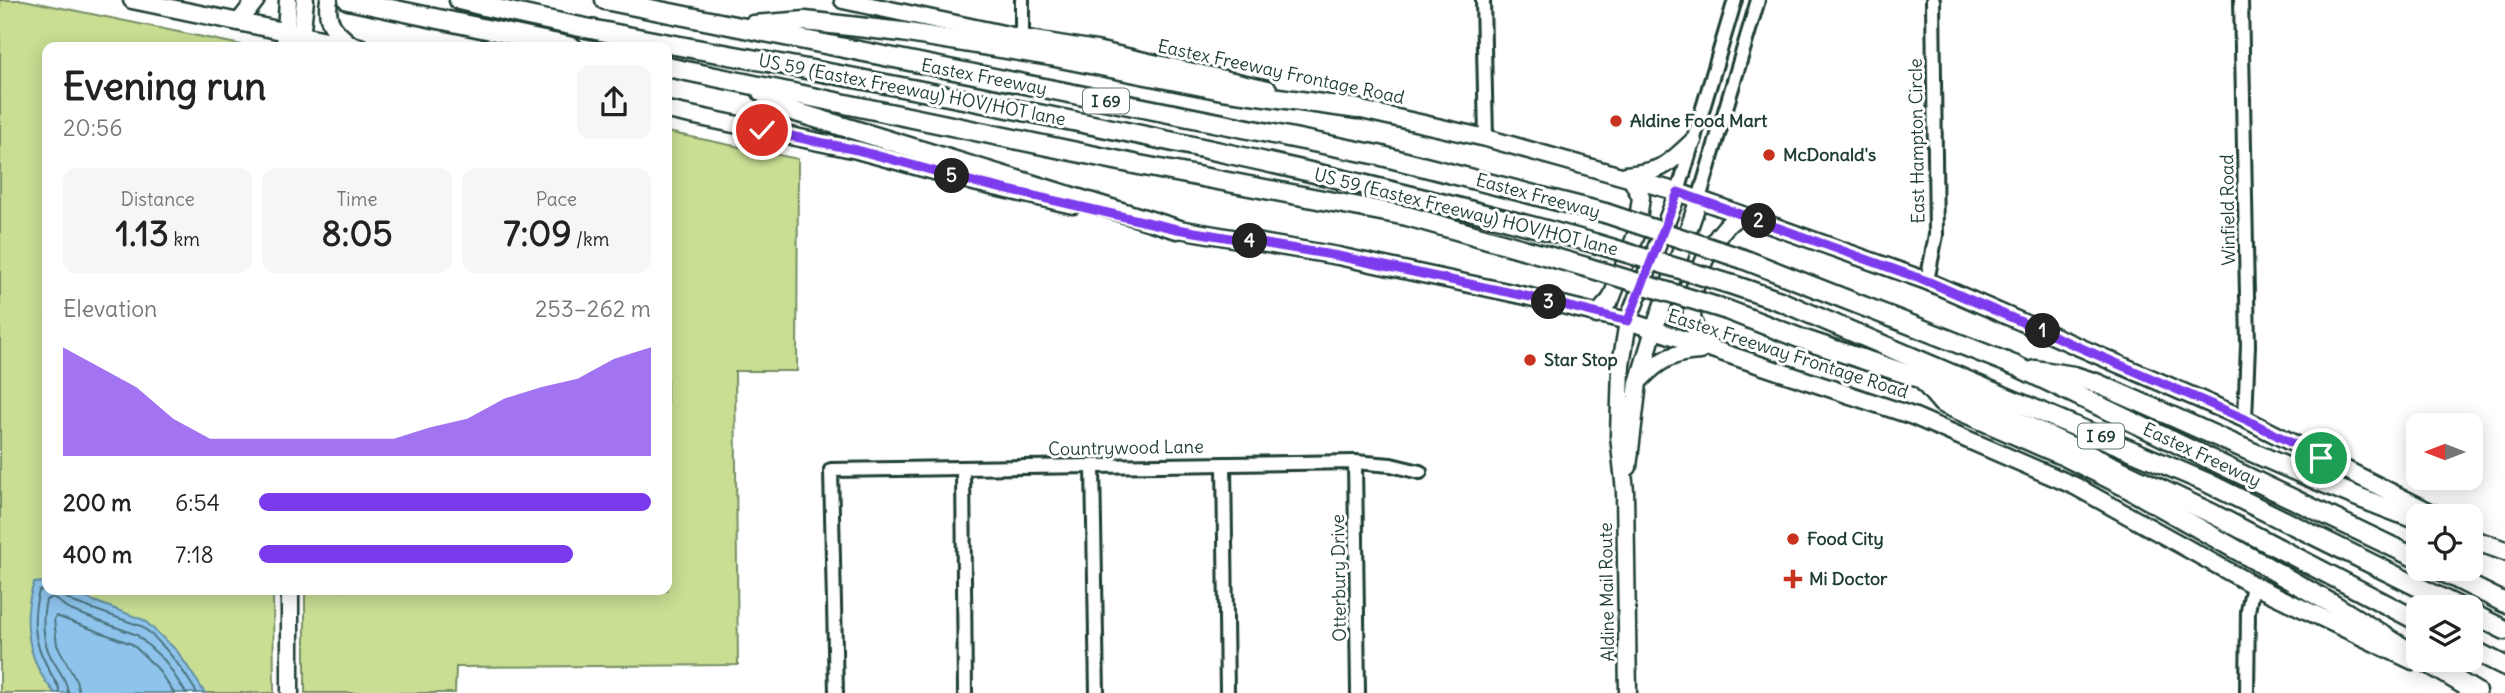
<!DOCTYPE html>
<html lang="en">
<head>
<meta charset="utf-8">
<style>
	body { margin:0; font-family:Delius,sans-serif; background:#f6f6f6; color:#222; height:100vh; display:flex; flex-direction:column; font-size:26px; white-space:nowrap }
	* { box-sizing:border-box; margin:0 }
	p { font-size:23px; color:#767676 }
	.icon { flex:none; width:38px; height:38px; fill:none; stroke:currentColor; stroke-width:2; stroke-linecap:round; stroke-linejoin:round }
	.map { position:relative; flex:1; overflow:hidden }
	.drawer { position:absolute; left:42px; top:42px; width:630px; height:553px; display:flex; flex-direction:column; background:#fff; border-radius:14px; box-shadow:0 4px 18px #0003 }
	.drawer>* { flex:none }
	.needle { width:46px; rotate:270deg }
	.fabs { position:absolute; left:2406px; top:413px; display:grid; gap:14px }
	.fabs a { display:grid; place-items:center; width:77px; height:77px; border-radius:14px; background:#fff; box-shadow:0 4px 18px #0003; font-size:35px }
	.pin { position:absolute; display:grid; place-items:center; width:60px; height:60px; color:#fff; margin:-30px; border:4px solid #fff; border-radius:50%; box-shadow:0 2px 7px #0007 }
	.km { position:absolute; width:35px; height:35px; margin:-18px; border-radius:50%; background:#222; color:#fff; font-size:19px; line-height:35px; text-align:center }
	.round { display:grid; place-items:center; flex:none; width:74px; height:74px; border-radius:14px; background:#f6f6f6 }
	.summary { display:flex; align-items:center; justify-content:space-between; height:119px; padding:0 21px }
	h1 { font-size:38px; font-weight:800; line-height:52px }
	.stats { display:grid; grid-template-columns:repeat(3,1fr); gap:10px; height:119px; padding:7px 21px }
	.stats div { display:grid; align-content:center; border-radius:14px; background:#f6f6f6; text-align:center }
	.stats b { font-size:35px; font-weight:800 }
	.stats small { font-size:19px; font-weight:400 }
	.stats p { font-size:19px }
	.chart { height:196px; padding:14px 21px }
	.chart p { display:flex; justify-content:space-between }
	.chart svg { width:100%; height:126px; margin-top:7px; fill:#7c3aed; opacity:.7 }
	ul { padding:0 21px; list-style:none; font-size:23px }
	li { display:grid; grid-template-columns:112px 84px 1fr; align-items:center; height:52px }
	li i { height:18px; border-radius:9px; background:#7c3aed }
	.map>svg:first-child { display:block }
</style>
</head>
<body>
<div class="map">
<svg width="2505" height="693" viewBox="0 0 2505 693">
	<rect width="100%" height="100%" fill="#fff"/>
	<filter id="ink" filterUnits="userSpaceOnUse"><feTurbulence type="fractalNoise" baseFrequency=".0143" numOctaves="2"/><feDisplacementMap in="SourceGraphic" scale="14" xChannelSelector="R" yChannelSelector="G"/><feConvolveMatrix kernelMatrix="1 2 1 2 8 2 1 2 1" color-interpolation-filters="sRGB"/></filter>
	<g filter="url(#ink)">
		<g fill="#c9de93" stroke="#748e64" stroke-width="2">
			<path d="M0,0H24L251,47H47V590H273L274,693H0Z"/>
			<path d="M667,132L798,159L797,371H735L738,665L456,667L455,693H305V590H667Z"/>
		</g>
		<path fill="#8ec4ec" stroke="#628ea2" stroke-width="2" d="M43,582L47,583V590H65L144,620L177,651L205,693H55C28,664 21,620 34,583Z"/>
		<g fill="none" stroke-linecap="round" stroke-linejoin="round">
			<g stroke="#4b737e" stroke-width="2">
				<path d="M47,590L39,591C28,632 39,654 59,688V693"/>
				<path d="M64,590L65,597L73,602L141,626C164,643 182,668 197,693"/>
				<path d="M68,693C67,680 57,668 51,657C42,641 42,617 46,600L53,597L70,610L137,635L165,661L186,693"/>
				<path d="M79,693L76,680L57,645L54,619L56,616L132,644L157,668L174,693"/>
			</g>
			<defs>
				<g id="minor">
					<path d="M1483,0L1486,138"/>
					<path d="M2241,0L2248,345L2245,419"/>
					<path d="M1022,38V0"/>
					<path d="M1678,192L1735,0"/>
					<path d="M1699,199L1758,0"/>
					<path d="M1927,281L1936,235L1933,0"/>
					<path d="M1355,462L1358,693"/>
					<path d="M1224,464L1227,693"/>
					<path d="M1093,467L1097,693"/>
					<path d="M963,469L965,693"/>
					<path d="M836,693L831,470L1355,462L1391,465L1420,472"/>
					<path d="M2247,693L2248,611L2253,585"/>
				</g>
				<g id="major">
					<path d="M132,0L360,47"/>
					<path d="M329,0C325,22 334,31 350,44"/>
					<path d="M843,0L1022,38L1096,50L1268,89"/>
					<path d="M239,22L256,0"/>
					<path d="M285,47L288,0"/>
					<path d="M300,47L305,0"/>
					<path d="M1348,107L1486,138L1678,192L1927,281L2245,419L2438,516"/>
					<path d="M667,110L857,150L978,183L1073,205"/>
					<path d="M1626,175C1662,171 1667,166 1693,141"/>
					<path d="M1167,227L1338,256L1526,296L1628,321L1913,416L2075,486L2253,585L2413,661"/>
					<path d="M1597,315L1611,299L1636,235L1641,197L1632,180"/>
					<path d="M1711,348C1703,340 1695,333 1693,322C1686,292 1712,229 1740,216"/>
					<path d="M1641,379C1659,360 1674,352 1700,351"/>
					<path d="M1628,467L1638,383L1654,330L1699,199"/>
					<path d="M290,590V693"/>
					<path d="M1628,693L1625,491L1619,436L1621,365L1628,321L1678,192"/>
				</g>
				<g id="highway">
					<path d="M348,0L572,47"/>
					<path d="M459,0C593,33 730,54 865,80C1110,127 1354,177 1594,243"/>
					<path d="M605,0L1378,155L1605,213"/>
					<path d="M753,25L805,21L902,32L1050,56L1222,90L1358,109"/>
					<path d="M667,67L1139,165L1407,216L1586,267"/>
					<path d="M762,92L786,109L1177,229"/>
					<path d="M1743,259L2016,366L2418,559"/>
					<path d="M1733,285L1780,301L2208,483L2459,607"/>
					<path d="M1727,310L1802,339L1922,379L2004,415L2213,514L2418,621"/>
					<path d="M2035,370L2074,376L2096,383C2203,429 2308,480 2418,520"/>
					<path d="M1924,382L1942,403L2064,456L2124,486L2334,605L2418,657"/>
					<path d="M2471,539L2505,551"/>
					<path d="M2437,569L2505,603"/>
					<path d="M2471,613L2505,630"/>
					<path d="M2471,649L2505,666"/>
					<path d="M2423,660L2476,692"/>
				</g>
			</defs>
			<use href="#minor" stroke="#1f3d34" stroke-width="18"/>
			<use href="#major" stroke="#1f3d34" stroke-width="21"/>
			<use href="#highway" stroke="#1f3d34" stroke-width="23"/>
			<use href="#minor" stroke="#fff" stroke-width="12"/>
			<use href="#major" stroke="#fff" stroke-width="16"/>
			<use href="#highway" stroke="#fff" stroke-width="18"/>
			<defs>
				<g id="highway-bridge">
					<path d="M1605,213L1743,259"/>
					<path d="M1594,243L1733,285"/>
					<path d="M1586,267L1727,310"/>
				</g>
			</defs>
			<use href="#highway-bridge" stroke="#1f3d34" stroke-width="23" stroke-linecap="butt"/>
			<use href="#highway-bridge" stroke="#fff" stroke-width="18"/>
		</g>
	</g>
	<g fill="none" stroke-linecap="round" stroke-linejoin="round" filter="url(#ink)">
		<defs>
			<path id="route" d="M762,130L857,150L978,183L1177,229L1338,256L1526,296L1628,321L1678,192L1927,281L2245,419L2321,458"/>
		</defs>
		<use href="#route" stroke="#fff" stroke-width="14"/>
		<use href="#route" stroke="#7c3aed" stroke-width="9"/>
	</g>
	<g fill="#c8321e" stroke="#fff" stroke-width="2.5">
		<circle cx="1616" cy="121" r="7"/>
		<circle cx="1769" cy="155" r="7"/>
		<circle cx="1530" cy="360" r="7"/>
		<circle cx="1793" cy="539" r="7"/>
		<path d="M1789.5 568.5h7v7h7v7h-7v7h-7v-7h-7v-7h7z"/>
	</g>
	<g text-anchor="middle" stroke-width="6" stroke-linejoin="round" paint-order="stroke">
		<g fill="#fff" stroke="#627771" stroke-width="2">
			<rect x="1083" y="88.5" width="46" height="25" rx="5"/>
			<rect x="2078" y="423.5" width="46" height="25" rx="5"/>
		</g>
		<g font-size="16" font-weight="bold" fill="#1f3d34">
			<text x="1106" y="107">I 69</text>
			<text x="2101" y="442">I 69</text>
		</g>
		<g font-size="18" fill="#1f3d34" stroke="#fff">
			<text transform="translate(1281 72) rotate(12)" y="6">Eastex Freeway Frontage Road</text>
			<text transform="translate(984 77) rotate(11)" y="6">Eastex Freeway</text>
			<text transform="translate(912 90) rotate(11)" y="6">US 59 (Eastex Freeway) HOV/HOT lane</text>
			<text transform="translate(1917 141) rotate(-91)" y="6">East Hampton Circle</text>
			<text transform="translate(1538 196) rotate(15)" y="6">Eastex Freeway</text>
			<text transform="translate(2228 210) rotate(-91)" y="6">Winfield Road</text>
			<text transform="translate(1466 212) rotate(14)" y="6">US 59 (Eastex Freeway) HOV/HOT lane</text>
			<text transform="translate(1788 354) rotate(18)" y="6">Eastex Freeway Frontage Road</text>
			<text transform="translate(1126 448) rotate(-1)" y="6">Countrywood Lane</text>
			<text transform="translate(2202 455) rotate(25)" y="6">Eastex Freeway</text>
			<text transform="translate(1339 578) rotate(-91)" y="6">Otterbury Drive</text>
			<text transform="translate(1607 592) rotate(-91)" y="6">Aldine Mail Route</text>
		</g>
		<g font-size="18" font-weight="bold" fill="#1f3d34" stroke="#fff" text-anchor="start">
			<text x="1630" y="127">Aldine Food Mart</text>
			<text x="1783" y="161">McDonald's</text>
			<text x="1544" y="366">Star Stop</text>
			<text x="1807" y="545">Food City</text>
			<text x="1809" y="585">Mi Doctor</text>
		</g>
	</g>
</svg>
<div class="fabs">
<a><svg class="needle" viewBox="-14 -14 28 28"><path d="M0-13l5 13h-10z" fill="#e53935"/><path d="M0 13l5-13h-10z" fill="#767676"/></svg></a>
<a><svg class="icon" aria-label="locate" viewBox="0 0 24 24"><circle cx="12" cy="12" r="6"/><path d="M12 2v4M12 18v4M2 12h4M18 12h4"/></svg></a>
<a><svg class="icon" aria-label="layers" viewBox="0 0 24 24"><path d="M12 4l9 5-9 5-9-5zM3 14l9 5 9-5"/></svg></a>
</div>
<div class="pin" style="left:2321px;top:458px;background:#1e9e55"><svg class="icon" aria-label="arrive" viewBox="0 0 24 24"><path d="M6 21V4h12l-3 4 3 4H6"/></svg></div>
<div class="pin" style="left:762px;top:130px;background:#d93025"><svg class="icon" aria-label="check" viewBox="0 0 24 24"><path d="M5 12l5 5 9-10"/></svg></div>
<b class="km" style="left:2043px;top:331px">1</b>
<b class="km" style="left:1759px;top:221px">2</b>
<b class="km" style="left:1549px;top:302px">3</b>
<b class="km" style="left:1250px;top:241px">4</b>
<b class="km" style="left:952px;top:176px">5</b>
<section class="drawer">
<div class="summary"><div><h1>Evening run</h1><p>20:56</p></div><a class="round"><svg class="icon" aria-label="share" viewBox="0 0 24 24"><path d="M12 15V3M7 8l5-5 5 5M5 13v7h14v-7"/></svg></a></div>
<div class="stats">
<div><p>Distance</p><b>1.13<small> km</small></b></div>
<div><p>Time</p><b>8:05</b></div>
<div><p>Pace</p><b>7:09<small> /km</small></b></div>
</div>
<div class="chart"><p><span>Elevation</span>253–262 m</p>
<svg viewBox="0 0 160 44" preserveAspectRatio="none"><path d="M0 44V6L10 13L20 20L30 31L40 38L50 38L60 38L70 38L80 38L90 38L100 34L110 31L120 24L130 20L140 17L150 10L160 6V44z"/></svg>
</div>
<ul>
<li><b>200 m</b>6:54<i style="width:100%"></i></li>
<li><b>400 m</b>7:18<i style="width:80%"></i></li>
</ul>
</section>
</div>
</body>
</html>
